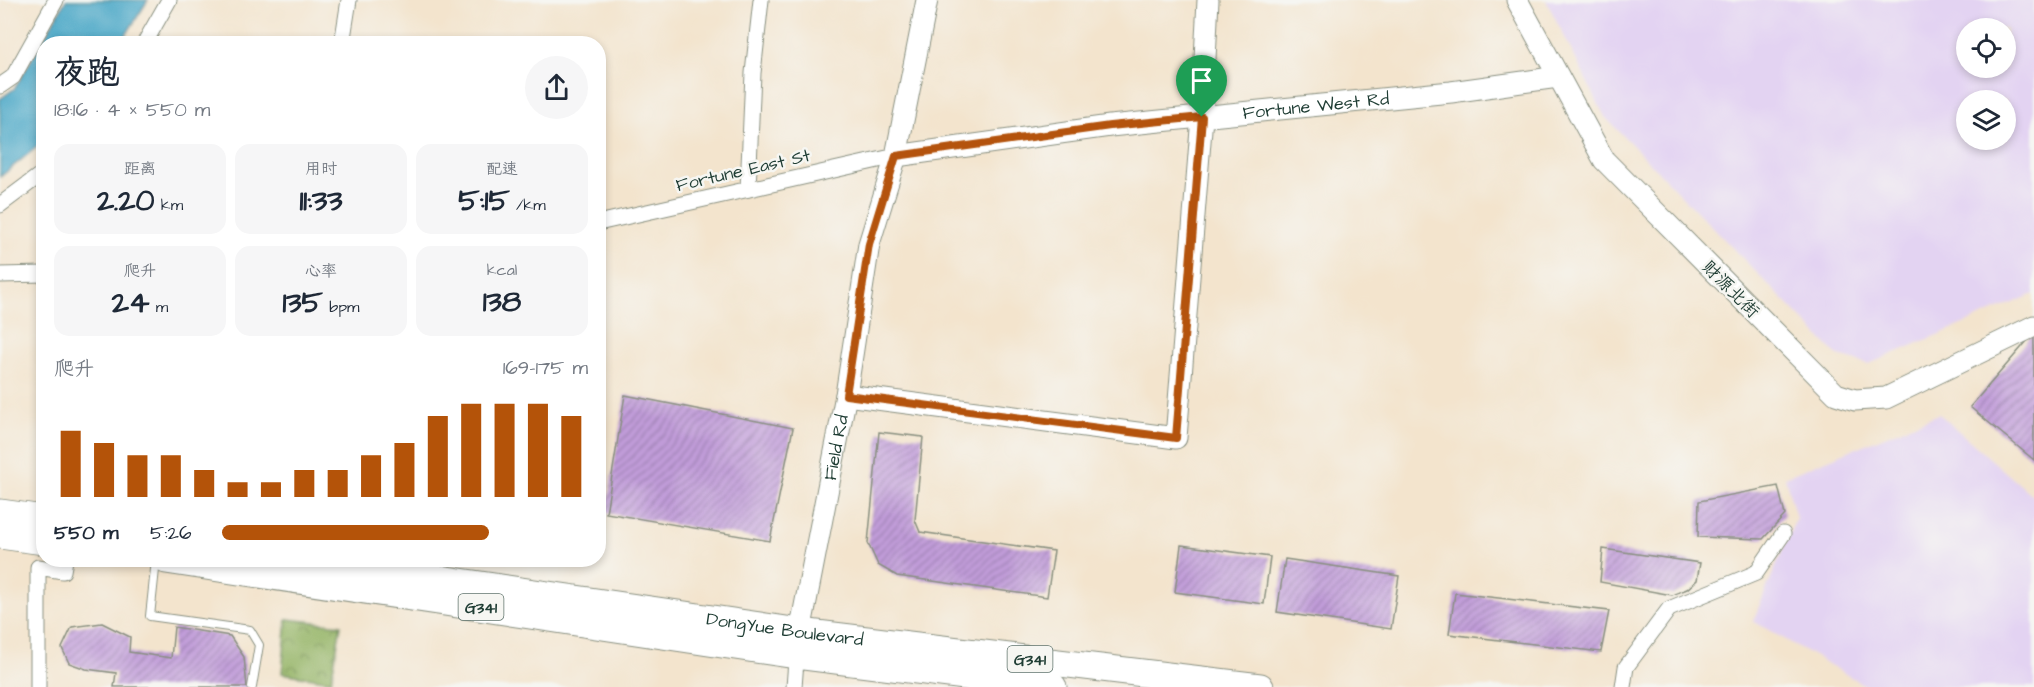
<!DOCTYPE html>
<html lang="zh">
<head>
<meta charset="utf-8">
<style>
	body { margin:0; font-family:"Architects Daughter","LXGW WenKai TC",sans-serif; background:#f6f6f7; color:#1f2937; height:100vh; display:flex; flex-direction:column; font-size:22px; white-space:nowrap }
	* { box-sizing:border-box; margin:0 }
	p { font-size:20px; color:#747a83 }
	.icon { flex:none; width:33px; height:33px; fill:none; stroke:currentColor; stroke-width:2; stroke-linecap:round; stroke-linejoin:round }
	.map { position:relative; flex:1; overflow:hidden }
	.details { position:absolute; left:36px; top:36px; width:570px; height:531px; display:flex; flex-direction:column; background:#fff; border-radius:24px; box-shadow:0 3px 9px #0003 }
	.details>* { flex:none }
	.tools { position:absolute; left:1956px; top:18px; display:grid; gap:12px }
	.tools a { display:grid; place-items:center; width:60px; height:60px; border-radius:50%; background:#fff; box-shadow:0 3px 9px #0003; font-size:30px }
	.pin { position:absolute; display:grid; place-items:center; width:51px; height:51px; color:#fff; margin:-62px -26px; border-radius:50% 50% 50% 0; rotate:-45deg; box-shadow:0 0 6px #0007 }
	.pin .icon { rotate:45deg }
	.round { display:grid; place-items:center; flex:none; width:63px; height:63px; border-radius:32px; background:#f6f6f7 }
	.head { display:flex; align-items:center; justify-content:space-between; height:102px; padding:0 18px }
	h1 { font-size:33px; font-weight:800; line-height:45px }
	.figures { display:grid; grid-template-columns:repeat(3,1fr); gap:9px; height:102px; padding:6px 18px }
	.figures div { display:grid; align-content:center; border-radius:15px; background:#f6f6f7; text-align:center }
	.figures b { font-size:30px; font-weight:800 }
	.figures small { font-size:16px; font-weight:400 }
	.figures p { font-size:16px }
	.chart { height:168px; padding:12px 18px }
	.chart p { display:flex; justify-content:space-between }
	.chart svg { width:100%; height:108px; margin-top:6px; stroke:#b45309; stroke-width:6 }
	ul { padding:0 18px; list-style:none; font-size:20px }
	li { display:grid; grid-template-columns:96px 72px 1fr; align-items:center; height:45px }
	li i { height:15px; border-radius:8px; background:#b45309 }
	.map>svg:first-child { display:block }
</style>
</head>
<body>
<div class="map">
<svg width="2034" height="687" viewBox="0 0 2034 687">
	<defs>
		<pattern id="forest-crowns" width="20" height="18" patternUnits="userSpaceOnUse" patternTransform="scale(1.5)"><rect width="20" height="18" fill="#96b567"/><path d="M2 6a3 3 0 1 1 6 0M12 15a3 3 0 1 1 6 0" fill="none" stroke="#7a9456"/></pattern>
		<pattern id="building-hatch" width="6" height="6" patternUnits="userSpaceOnUse" patternTransform="scale(1.5)"><rect width="6" height="6" fill="#c19cd9"/><path d="M-1 1l2-2M0 6l6-6M5 7l2-2" fill="none" stroke="#9c80b1"/></pattern>
	</defs>
	<rect width="100%" height="100%" fill="#f6f6f2"/>
	<filter id="ink" filterUnits="userSpaceOnUse"><feTurbulence type="fractalNoise" baseFrequency=".0167" numOctaves="2"/><feDisplacementMap in="SourceGraphic" scale="12" xChannelSelector="R" yChannelSelector="G"/><feConvolveMatrix kernelMatrix="1 2 1 2 8 2 1 2 1" color-interpolation-filters="sRGB"/></filter>
	<filter id="wash" filterUnits="userSpaceOnUse"><feTurbulence type="fractalNoise" baseFrequency=".008" numOctaves="4" result="noise"/><feDisplacementMap in="SourceGraphic" scale="24" xChannelSelector="R" yChannelSelector="G"/><feGaussianBlur stdDeviation="1.35" result="paint"/><feColorMatrix in="noise" values="0 0 0 0 0 0 0 0 0 0 0 0 0 0 0 0 0 1.4 0 .05"/><feComposite in="paint" operator="in"/></filter>
	<g filter="url(#wash)">
		<rect width="100%" height="100%" fill="#f3e4cd"/>
		<g fill="#e3d3f2" fill-rule="evenodd">
			<path d="M1546,0H2034V294L1869,364L1838,356L1605,117ZM1966,28H2006V68H1966ZM1966,100H2006V140H1966Z"/>
			<path d="M1939,414L2034,497V687H1868L1753,621L1796,518L1785,477Z"/>
		</g>
		<path fill="url(#forest-crowns)" stroke="#5a794e" stroke-width="1.5" d="M287,619L341,625L331,681L282,673Z"/>
		<path fill="#47a6c6" stroke="#33727d" stroke-width="1.5" d="M66,0H148L121,43L44,44L43,142L0,177V99L15,88Z"/>
		<g id="blocks">
			<g fill="url(#building-hatch)">
				<path d="M2034,333V460L1970,407Z"/>
				<path d="M625,395L793,428L770,541L606,513Z"/>
				<path d="M879,432L923,437L915,520L920,532L1054,551L1047,597L897,576L878,565L868,543Z"/>
				<path d="M1778,486L1785,515L1763,539L1698,537L1699,501Z"/>
				<path d="M1181,545L1270,557L1264,604L1175,592Z"/>
				<path d="M1603,549L1700,563L1697,580L1687,589L1672,595L1600,582Z"/>
				<path d="M1285,559L1399,576L1391,629L1277,612Z"/>
				<path d="M1455,593L1609,611L1601,652L1449,634Z"/>
				<path d="M102,623L130,637L129,652L171,658L174,627L230,636L244,657L247,687H114L116,673L86,669L69,663L62,648L72,627Z"/>
			</g>
		</g>
	</g>
	<g filter="url(#ink)">
		<use href="#blocks" fill-opacity="0" stroke="#899080" stroke-width="1.5"/>
		<g fill="none" stroke-linecap="round" stroke-linejoin="round">
			<defs>
				<path id="lane" d="M156,560L150,616L250,630L259,645L252,687"/>
				<g id="street">
					<path d="M144,44L169,0"/>
					<path d="M342,44L349,0"/>
					<path d="M0,86L13,77L56,0"/>
					<path d="M748,189L753,73L761,0"/>
					<path d="M0,205L44,172"/>
					<path d="M598,223L896,156"/>
					<path d="M0,275L44,274"/>
					<path d="M38,687V567L63,571L65,560"/>
					<path d="M794,687L797,648"/>
					<path d="M1623,687L1626,667L1669,609L1756,573L1783,534"/>
				</g>
				<g id="secondary">
					<path d="M1517,0L1604,160L1836,394L1855,400L1886,398L2034,326"/>
					<path id="s1" d="M896,156L1110,126L1451,92L1558,77"/>
					<path d="M846,395L1176,438L1202,117L1208,0"/>
					<path id="s2" d="M800,632L846,395L869,244L896,156L927,0"/>
				</g>
				<g id="highway">
					<path d="M0,513L44,519"/>
					<path d="M0,535L44,541"/>
					<path d="M166,560L796,655L1053,687"/>
					<path id="s3" d="M310,560L800,632L1260,687"/>
				</g>
			</defs>
			<use href="#lane" stroke="#899080" stroke-width="10"/>
			<use href="#street" stroke="#899080" stroke-width="17"/>
			<use href="#secondary" stroke="#899080" stroke-width="23"/>
			<use href="#highway" stroke="#899080" stroke-width="29"/>
			<use href="#lane" stroke="#fff" stroke-width="8"/>
			<use href="#street" stroke="#fff" stroke-width="15"/>
			<use href="#secondary" stroke="#fff" stroke-width="21"/>
			<use href="#highway" stroke="#fff" stroke-width="27"/>
		</g>
	</g>
	<g fill="none" stroke-linecap="round" stroke-linejoin="round" filter="url(#ink)">
		<defs>
			<path id="route" d="M1202,117L1176,438L846,395L869,244L896,156L1110,126Z"/>
		</defs>
		<use href="#route" stroke="#fff" stroke-width="12"/>
		<use href="#route" stroke="#b45309" stroke-width="8"/>
	</g>
	<g text-anchor="middle" stroke-width="5" stroke-linejoin="round" paint-order="stroke">
		<g fill="#f6f6f2" stroke="#60746d" stroke-width="1.5">
			<rect x="458.5" y="594" width="45" height="26" rx="4.5"/>
			<rect x="1007.5" y="646" width="45" height="26" rx="4.5"/>
		</g>
		<g font-size="16" font-weight="bold" fill="#1f3d34">
			<text x="481" y="613">G341</text>
			<text x="1030" y="665">G341</text>
		</g>
		<g font-size="18" fill="#1f3d34" stroke="#f6f6f2">
			<text dy="6" stroke="none"><textPath href="#s1" startOffset="423">Fortune West Rd</textPath></text>
			<text transform="translate(743 170) rotate(-13)" y="6">Fortune East St</text>
			<text transform="translate(1731 289) rotate(45)" y="6">财源北街</text>
			<text dy="6" stroke="none"><textPath href="#s2" startOffset="188">Field Rd</textPath></text>
			<text dy="6" stroke="none"><textPath href="#s3" startOffset="480">DongYue Boulevard</textPath></text>
		</g>
	</g>
</svg>
<div class="tools">
<a><svg class="icon" aria-label="locate" viewBox="0 0 24 24"><circle cx="12" cy="12" r="6"/><path d="M12 2v4M12 18v4M2 12h4M18 12h4"/></svg></a>
<a><svg class="icon" aria-label="layers" viewBox="0 0 24 24"><path d="M12 4l9 5-9 5-9-5zM3 14l9 5 9-5"/></svg></a>
</div>
<div class="pin" style="left:1202px;top:117px;background:#1e9e55"><svg class="icon" aria-label="arrive" viewBox="0 0 24 24"><path d="M6 21V4h12l-3 4 3 4H6"/></svg></div>
<section class="details">
<div class="head"><div><h1>夜跑</h1><p>18:16 · 4 × 550 m</p></div><a class="round"><svg class="icon" aria-label="share" viewBox="0 0 24 24"><path d="M12 15V3M7 8l5-5 5 5M5 13v7h14v-7"/></svg></a></div>
<div class="figures">
<div><p>距离</p><b>2.20<small> km</small></b></div>
<div><p>用时</p><b>11:33</b></div>
<div><p>配速</p><b>5:15<small> /km</small></b></div>
</div>
<div class="figures">
<div><p>爬升</p><b>24<small> m</small></b></div>
<div><p>心率</p><b>135<small> bpm</small></b></div>
<div><p>kcal</p><b>138</b></div>
</div>
<div class="chart"><p><span>爬升</span>169–175 m</p>
<svg viewBox="0 0 160 44" preserveAspectRatio="none"><path d="M5 44V17M15 44V22M25 44V27M35 44V27M45 44V33M55 44V38M65 44V38M75 44V33M85 44V33M95 44V27M105 44V22M115 44V11M125 44V6M135 44V6M145 44V6M155 44V11"/></svg>
</div>
<ul>
<li><b>550 m</b>5:26<i style="width:73%"></i></li>
</ul>
</section>
</div>
</body>
</html>
